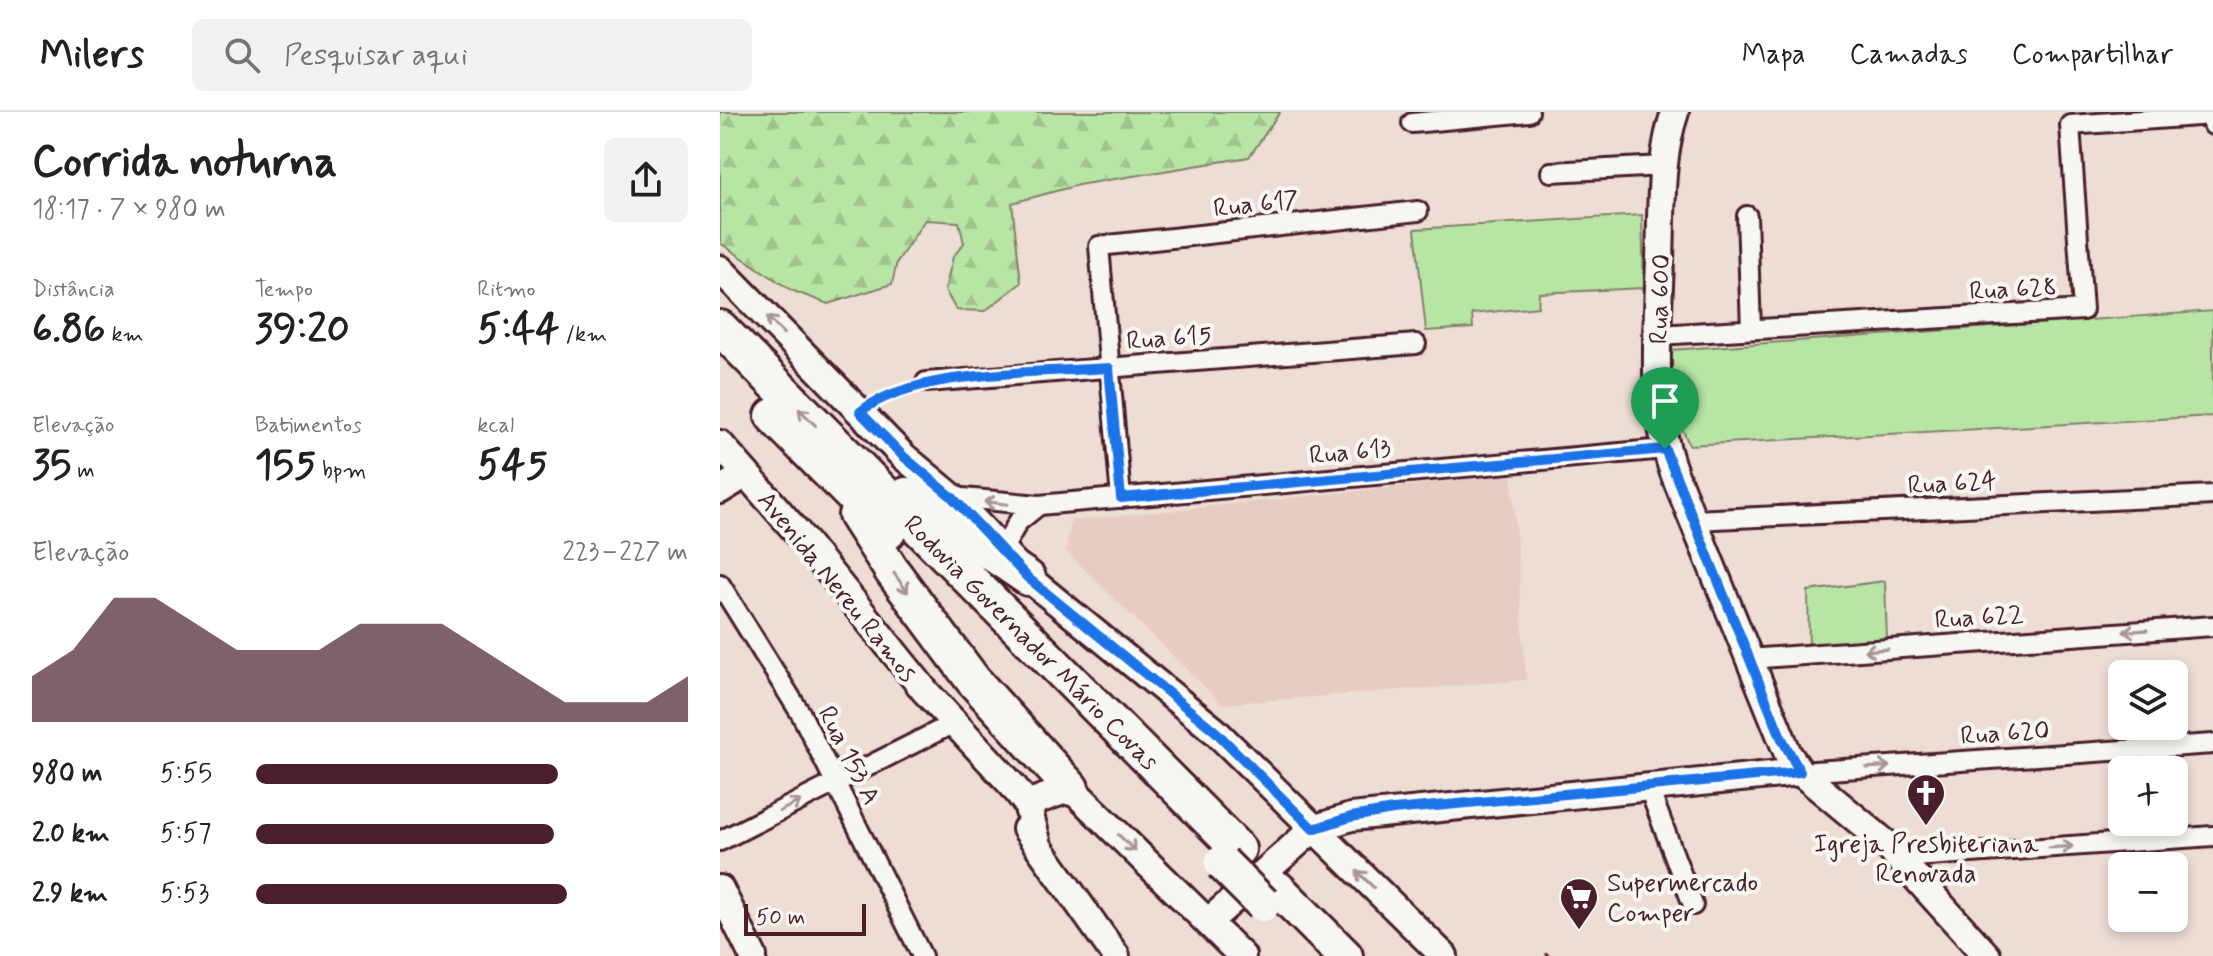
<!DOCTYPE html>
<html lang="pt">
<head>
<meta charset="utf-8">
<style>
	body { margin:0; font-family:Mynerve,sans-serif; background:#f2f2f2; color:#202124; height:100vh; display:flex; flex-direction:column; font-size:30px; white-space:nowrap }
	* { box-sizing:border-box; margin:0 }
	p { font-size:26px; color:#757577 }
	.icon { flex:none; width:44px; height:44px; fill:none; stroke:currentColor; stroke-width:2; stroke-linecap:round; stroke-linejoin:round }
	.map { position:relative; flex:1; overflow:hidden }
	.drawer { display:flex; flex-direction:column; background:#fff; width:720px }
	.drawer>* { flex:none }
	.buttons { position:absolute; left:1388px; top:548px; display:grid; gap:16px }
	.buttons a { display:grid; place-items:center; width:80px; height:80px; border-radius:12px; background:#fff; box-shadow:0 4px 12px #0003; font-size:40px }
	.scale { position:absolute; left:24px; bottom:20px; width:122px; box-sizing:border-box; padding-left:8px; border:4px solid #4a1f2b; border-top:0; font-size:22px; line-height:28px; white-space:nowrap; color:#4a1f2b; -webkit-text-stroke:6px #f6f6f2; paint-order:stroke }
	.pin { position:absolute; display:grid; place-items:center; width:68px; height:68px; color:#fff; margin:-82px -34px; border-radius:50% 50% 50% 0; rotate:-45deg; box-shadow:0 0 8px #0007 }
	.pin .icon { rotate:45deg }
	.round { display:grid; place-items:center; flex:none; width:84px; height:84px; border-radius:12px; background:#f2f2f2 }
	.overview { display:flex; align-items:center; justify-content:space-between; height:136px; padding:0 32px }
	h1 { font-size:44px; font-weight:800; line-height:60px }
	.stats { display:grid; grid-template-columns:repeat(3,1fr); gap:12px; height:136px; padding:8px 32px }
	.stats div { display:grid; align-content:center }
	.stats b { font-size:40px; font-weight:800 }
	.stats small { font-size:22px; font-weight:400 }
	.stats p { font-size:22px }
	.chart { height:224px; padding:16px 32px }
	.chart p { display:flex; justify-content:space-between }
	.chart svg { width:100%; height:144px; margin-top:8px; fill:#4a1f2b; opacity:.7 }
	ul { padding:0 32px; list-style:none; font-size:26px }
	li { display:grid; grid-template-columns:128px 96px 1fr; align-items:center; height:60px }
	li i { height:20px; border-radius:10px; background:#4a1f2b }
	header { display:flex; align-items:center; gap:48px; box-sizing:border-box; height:112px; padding:0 40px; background:#fff; border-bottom:2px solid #e0e0e0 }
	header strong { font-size:38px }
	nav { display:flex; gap:44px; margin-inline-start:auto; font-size:28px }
	.search { width:560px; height:72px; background:#f2f2f2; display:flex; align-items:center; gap:20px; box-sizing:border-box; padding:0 28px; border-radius:12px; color:#757577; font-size:30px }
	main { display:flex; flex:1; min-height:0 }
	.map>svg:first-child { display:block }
</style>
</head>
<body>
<header>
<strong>Milers</strong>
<div class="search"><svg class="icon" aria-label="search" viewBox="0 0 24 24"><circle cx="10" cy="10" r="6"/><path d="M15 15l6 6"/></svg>Pesquisar aqui</div>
<nav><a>Mapa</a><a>Camadas</a><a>Compartilhar</a></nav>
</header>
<main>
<section class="drawer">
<div class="overview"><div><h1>Corrida noturna</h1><p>18:17 · 7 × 980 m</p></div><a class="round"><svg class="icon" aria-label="share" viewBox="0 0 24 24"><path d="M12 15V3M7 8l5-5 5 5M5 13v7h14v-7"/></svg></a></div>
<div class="stats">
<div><p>Distância</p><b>6.86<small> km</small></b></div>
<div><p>Tempo</p><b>39:20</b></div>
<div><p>Ritmo</p><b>5:44<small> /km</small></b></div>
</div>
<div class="stats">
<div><p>Elevação</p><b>35<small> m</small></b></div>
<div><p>Batimentos</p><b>155<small> bpm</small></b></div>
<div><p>kcal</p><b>545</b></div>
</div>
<div class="chart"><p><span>Elevação</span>223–227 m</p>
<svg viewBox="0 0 160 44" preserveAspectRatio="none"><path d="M0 44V30L10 22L20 6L30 6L40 14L50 22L60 22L70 22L80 14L90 14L100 14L110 22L120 30L130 38L140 38L150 38L160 30V44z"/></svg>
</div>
<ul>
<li><b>980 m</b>5:55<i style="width:70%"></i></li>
<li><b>2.0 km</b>5:57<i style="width:69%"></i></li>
<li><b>2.9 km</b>5:53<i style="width:72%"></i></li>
</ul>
</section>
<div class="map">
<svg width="1493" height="844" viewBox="0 0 1493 844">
	<defs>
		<pattern id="forest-firs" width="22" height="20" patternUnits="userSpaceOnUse" patternTransform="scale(2)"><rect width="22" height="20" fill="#b7e5a4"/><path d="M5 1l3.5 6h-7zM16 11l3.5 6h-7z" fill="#9fc48d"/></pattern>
	</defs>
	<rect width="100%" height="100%" fill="#edddd5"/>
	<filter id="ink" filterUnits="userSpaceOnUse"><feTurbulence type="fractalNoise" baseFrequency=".0125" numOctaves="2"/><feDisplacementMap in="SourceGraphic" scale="16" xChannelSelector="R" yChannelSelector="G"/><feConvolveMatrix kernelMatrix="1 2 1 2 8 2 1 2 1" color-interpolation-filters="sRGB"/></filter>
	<g filter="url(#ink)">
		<path fill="#e7ccc1" d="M792,363L806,568L502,592L346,439L351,409Z"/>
		<g fill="#b7e5a4" stroke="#808268" stroke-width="2">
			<path d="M922,103L924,176L819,181L818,195L752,202L753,216L706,219L695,117Z"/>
			<path d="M1493,199V304L969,333L956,301L950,238Z"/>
			<path d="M1165,469L1167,529L1089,535L1088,479Z"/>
		</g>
		<path fill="url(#forest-firs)" stroke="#808268" stroke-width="2" d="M0,0H560L529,45L358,73L292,91L301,171L265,199L236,198L225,178L233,145L244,131L239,110L205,108L177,150L172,172L108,192L71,178L0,131Z"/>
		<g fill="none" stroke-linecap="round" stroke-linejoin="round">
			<defs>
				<g id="street">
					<path d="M692,11L809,0"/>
					<path d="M831,60L943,54"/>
					<path d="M1027,104L1031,217"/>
					<path d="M938,223L1363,198L1350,13L1492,3L1493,13"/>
					<path d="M206,270L696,232"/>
					<path d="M232,385L319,393L945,337"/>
					<path d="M401,386L379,134L698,99"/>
					<path d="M974,408L1493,383"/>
					<path d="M283,437L298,410L319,393"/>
					<path d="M0,472L81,602L202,844"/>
					<path d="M1028,547L1493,514"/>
					<path d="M1080,660L1493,632"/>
					<path d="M928,674L973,793"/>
					<path d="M0,729L228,614"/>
					<path d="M1179,746L1493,724"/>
				</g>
				<g id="secondary">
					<path d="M955,0C939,47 942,97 940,147C938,219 929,292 954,361L1068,642L1080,660L1163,729L1267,844"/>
					<path d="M0,157L183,344L232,385L308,466L495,619L724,844"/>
					<path d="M0,332L77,420L205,579L293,674L307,692L317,729"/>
					<path d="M0,378L26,362"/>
					<path d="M307,692L351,676L522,844"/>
					<path d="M306,717L396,844"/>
					<path d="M0,777L33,844"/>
					<path d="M488,810L593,717L631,705L1080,660"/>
				</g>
				<g id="highway">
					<path d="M0,216L518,737"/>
					<path d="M53,304L168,420"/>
					<path d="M186,383L308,466"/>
					<path d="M136,403L172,459L253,568L351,676"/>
					<path d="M558,777L625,844"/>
				</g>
			</defs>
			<use href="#street" stroke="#4a1f2b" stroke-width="24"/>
			<use href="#secondary" stroke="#4a1f2b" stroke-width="32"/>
			<use href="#highway" stroke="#4a1f2b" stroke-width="40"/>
			<g stroke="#4a1f2b" stroke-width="3" stroke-dasharray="8 6" stroke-linecap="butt">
				<path d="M157,288L191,275"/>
				<path d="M827,841V844"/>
			</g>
			<use href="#street" stroke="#f6f6f2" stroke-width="18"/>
			<use href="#secondary" stroke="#f6f6f2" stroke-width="26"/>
			<use href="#highway" stroke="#f6f6f2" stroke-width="34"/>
			<defs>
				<path id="highway-bridge" d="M502,751L543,792"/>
			</defs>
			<use href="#highway-bridge" stroke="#4a1f2b" stroke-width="40" stroke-linecap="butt"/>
			<use href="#highway-bridge" stroke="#f6f6f2" stroke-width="34"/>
		</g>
		<defs><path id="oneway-shaft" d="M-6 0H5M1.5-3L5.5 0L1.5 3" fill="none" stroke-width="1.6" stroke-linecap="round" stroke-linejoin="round" transform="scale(2)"/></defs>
		<g stroke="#a99598">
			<use href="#oneway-shaft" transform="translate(55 213) rotate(-134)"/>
			<use href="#oneway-shaft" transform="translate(87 305) rotate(-135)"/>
			<use href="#oneway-shaft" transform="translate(276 391) rotate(-174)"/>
			<use href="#oneway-shaft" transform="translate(181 471) rotate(54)"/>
			<use href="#oneway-shaft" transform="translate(1415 519) rotate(176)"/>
			<use href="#oneway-shaft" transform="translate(1156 538) rotate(176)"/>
			<use href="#oneway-shaft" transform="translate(1158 655) rotate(-4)"/>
			<use href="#oneway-shaft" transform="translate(70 694) rotate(-27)"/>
			<use href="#oneway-shaft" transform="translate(407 731) rotate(44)"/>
			<use href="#oneway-shaft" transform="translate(1341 735) rotate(-4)"/>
			<use href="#oneway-shaft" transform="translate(645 767) rotate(-136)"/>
		</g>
	</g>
	<g fill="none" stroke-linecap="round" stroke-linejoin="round" filter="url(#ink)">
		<defs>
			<path id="route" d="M389,256L401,386L945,337L1061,625L1080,660L673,698L631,705L593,717L495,619L308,466L232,385L183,344L140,300C194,257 320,261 389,256Z"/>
		</defs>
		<use href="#route" stroke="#fff" stroke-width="16"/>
		<use href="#route" stroke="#1a73e8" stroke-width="10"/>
	</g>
	<defs>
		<symbol id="church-pin" viewBox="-11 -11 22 30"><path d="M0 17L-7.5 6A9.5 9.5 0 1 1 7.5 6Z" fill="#4a1f2b" stroke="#f6f6f2"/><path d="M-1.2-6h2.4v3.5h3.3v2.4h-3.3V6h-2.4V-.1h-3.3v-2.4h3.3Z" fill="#fff"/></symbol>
		<symbol id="supermarket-pin" viewBox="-11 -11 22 30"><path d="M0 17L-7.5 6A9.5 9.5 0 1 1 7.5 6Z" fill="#4a1f2b" stroke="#f6f6f2"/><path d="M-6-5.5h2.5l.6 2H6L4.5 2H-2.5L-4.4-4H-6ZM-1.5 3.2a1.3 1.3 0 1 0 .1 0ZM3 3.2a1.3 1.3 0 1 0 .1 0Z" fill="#fff"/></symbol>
	</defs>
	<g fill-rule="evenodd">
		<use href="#church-pin" x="1184" y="659" width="44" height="60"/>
		<use href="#supermarket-pin" x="837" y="763" width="44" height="60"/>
	</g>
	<g text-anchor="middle" stroke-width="8" stroke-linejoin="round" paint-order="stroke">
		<g font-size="26" fill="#4a1f2b" stroke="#f6f6f2">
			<text transform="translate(536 91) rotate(-6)" y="9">Rua 617</text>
			<text transform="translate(1293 176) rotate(-3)" y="9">Rua 628</text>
			<text transform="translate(939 187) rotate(-88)" y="9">Rua 600</text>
			<text transform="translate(449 225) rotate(-4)" y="9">Rua 615</text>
			<text transform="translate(630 339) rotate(-5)" y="9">Rua 613</text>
			<text transform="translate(1232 370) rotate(-3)" y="9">Rua 624</text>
			<text transform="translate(118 474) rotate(51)" y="9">Avenida Nereu Ramos</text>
			<text transform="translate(1259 504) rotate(-4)" y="9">Rua 622</text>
			<text transform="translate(312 530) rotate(45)" y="9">Rodovia Governador Mário Covas</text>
			<text transform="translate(1285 620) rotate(-4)" y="9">Rua 620</text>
			<text transform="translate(130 643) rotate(63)" y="9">Rua 153 A</text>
		</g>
		<g font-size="26" fill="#4a1f2b" stroke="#f6f6f2">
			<text x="1206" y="740">Igreja Presbiteriana<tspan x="1206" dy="30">Renovada</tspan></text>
			<text x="887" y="779" text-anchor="start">Supermercado<tspan x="887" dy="30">Comper</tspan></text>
		</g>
	</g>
</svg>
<div class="buttons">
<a><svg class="icon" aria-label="layers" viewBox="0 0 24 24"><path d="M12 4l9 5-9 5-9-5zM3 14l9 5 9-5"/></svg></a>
<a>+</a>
<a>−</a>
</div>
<div class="scale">50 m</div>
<div class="pin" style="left:945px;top:337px;background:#1e9e55"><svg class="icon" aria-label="arrive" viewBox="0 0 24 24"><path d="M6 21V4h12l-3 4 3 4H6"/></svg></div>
</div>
</main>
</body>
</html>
